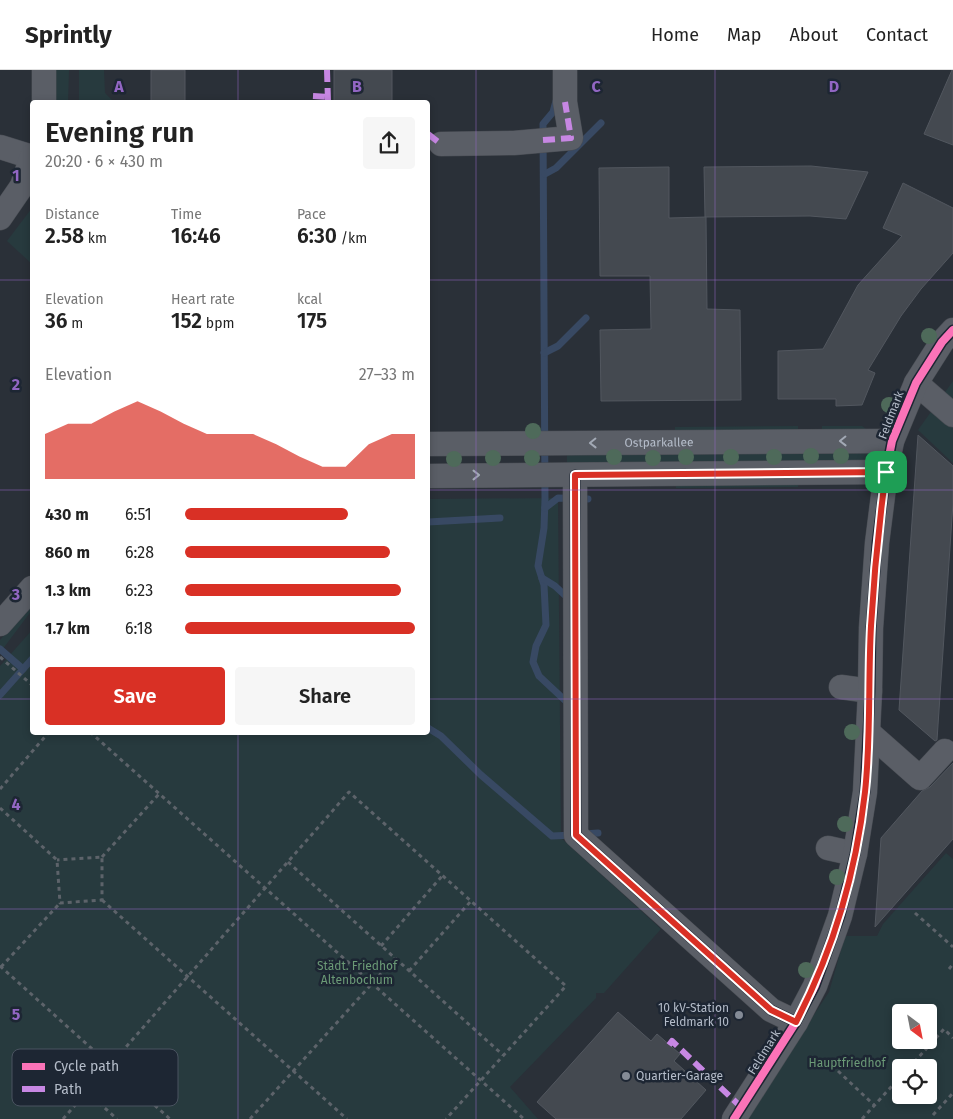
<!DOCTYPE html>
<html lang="en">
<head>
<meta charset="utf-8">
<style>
	body { margin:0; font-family:"Fira Sans",sans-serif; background:#f6f6f6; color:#222; height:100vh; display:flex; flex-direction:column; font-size:19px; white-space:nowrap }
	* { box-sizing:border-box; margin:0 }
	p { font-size:16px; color:#767676 }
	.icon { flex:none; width:28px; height:28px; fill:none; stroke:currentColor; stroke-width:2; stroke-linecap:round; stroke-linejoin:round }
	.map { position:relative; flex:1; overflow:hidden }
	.drawer { position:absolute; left:30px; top:30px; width:400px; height:635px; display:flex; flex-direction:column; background:#fff; border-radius:5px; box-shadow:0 2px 8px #0003 }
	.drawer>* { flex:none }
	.needle { width:32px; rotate:148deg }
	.buttons { position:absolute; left:892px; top:934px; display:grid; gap:10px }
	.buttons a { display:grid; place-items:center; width:45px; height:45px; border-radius:5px; background:#fff; box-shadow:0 2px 8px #0003; font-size:25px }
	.pin { position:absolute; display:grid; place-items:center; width:42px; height:42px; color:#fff; margin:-21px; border-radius:10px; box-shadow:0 2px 8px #0006 }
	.round { display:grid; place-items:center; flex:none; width:52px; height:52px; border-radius:5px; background:#f6f6f6 }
	.headline { display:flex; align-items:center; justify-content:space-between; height:85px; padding:0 15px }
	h1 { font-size:28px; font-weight:600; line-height:38px }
	.stats { display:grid; grid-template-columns:repeat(3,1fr); gap:8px; height:85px; padding:5px 15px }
	.stats div { display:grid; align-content:center }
	.stats b { font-size:21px; font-weight:600 }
	.stats small { font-size:14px; font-weight:400 }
	.stats p { font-size:14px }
	.chart { height:140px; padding:10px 15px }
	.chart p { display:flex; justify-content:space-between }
	.chart svg { width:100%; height:90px; margin-top:5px; fill:#d93025; opacity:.7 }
	.primary-button { display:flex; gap:10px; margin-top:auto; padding:10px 15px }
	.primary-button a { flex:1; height:58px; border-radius:5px; background:#d93025; color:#fff; font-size:20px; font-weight:600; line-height:58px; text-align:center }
	.primary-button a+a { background:#f6f6f6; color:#222 }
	ul { padding:0 15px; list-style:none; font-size:16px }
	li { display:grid; grid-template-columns:80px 60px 1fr; align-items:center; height:38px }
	li i { height:12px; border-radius:6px; background:#d93025 }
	header { display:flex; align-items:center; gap:30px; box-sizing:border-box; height:70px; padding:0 25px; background:#fff; border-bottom:1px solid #e0e0e0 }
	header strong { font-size:24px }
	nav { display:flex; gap:28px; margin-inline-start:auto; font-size:18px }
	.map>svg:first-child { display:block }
</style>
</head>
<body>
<header>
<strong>Sprintly</strong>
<nav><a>Home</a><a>Map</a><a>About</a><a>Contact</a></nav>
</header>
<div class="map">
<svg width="953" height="1049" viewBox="0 0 953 1049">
	<rect width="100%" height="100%" fill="#2a3038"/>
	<g fill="#273a3e" fill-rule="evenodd">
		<path d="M56,0H69L68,32H56Z"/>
		<path d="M79,0H104L105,23L114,32H79Z"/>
		<path d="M32,138V194L7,171Z"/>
		<path d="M953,311V393L918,360Z"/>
		<path d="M798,356V365L675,366V357Z"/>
		<path d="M822,356H862L866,359L867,363L822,365Z"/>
		<path d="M567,381L873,383L875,385L874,391L567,398Z"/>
		<path d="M798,409V417L676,418V411Z"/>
		<path d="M558,428L561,768L661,859L604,923H596V928L510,1017L538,1049H0V596L32,560V662H428V429Z"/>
		<path d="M32,534V540L2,580L0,578V570Z"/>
		<path d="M946,783L953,789V1049H745L829,922L845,866H877L883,854ZM901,942H929V970H901ZM901,998H929V1025H901Z"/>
	</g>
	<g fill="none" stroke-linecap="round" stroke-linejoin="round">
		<g stroke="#384963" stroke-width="7">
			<path d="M556,31L553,42L543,54L545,429L544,458L538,496L544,515L546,555L536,576L533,592L539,606L570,635"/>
			<path d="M545,104L556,98L601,53"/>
			<path d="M544,283L558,276L586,248"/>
			<path d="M545,438L558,428L588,429"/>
			<path d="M428,452L500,448"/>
			<path d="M542,508L555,516L569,529"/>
			<path d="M0,579L23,599"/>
			<path d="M0,625L32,589"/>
			<path d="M428,658L441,666L481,705L552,766L574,765"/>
			<path d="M584,764L598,763"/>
		</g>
	</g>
	<g fill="#444950" stroke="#52575f">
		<rect x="151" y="0" width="34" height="32"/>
		<rect x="334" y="0" width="58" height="32"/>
		<path d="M952,0H953V75L924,64Z"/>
		<path d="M811,96L868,102L846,149L810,146L705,147L704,97Z"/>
		<path d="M669,97V148L706,147L707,239L740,240L741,330L601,331L600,260L651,259L650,206H600L599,98Z"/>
		<path d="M903,113L953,138V183L921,219L901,246L868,300L875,303L862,335L836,336V329H778V281L823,279L858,215L902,166L883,158Z"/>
		<path d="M918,365L953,396V433L937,670L935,671L899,640Z"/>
		<path d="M953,693V769L875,857L881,768L922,721L930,717Z"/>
		<path d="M618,942L651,971L657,964L680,984L674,991L706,1020L681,1049H556L537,1032Z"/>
	</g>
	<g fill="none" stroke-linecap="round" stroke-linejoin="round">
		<defs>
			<g id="minor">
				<path d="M44,0V32"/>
				<path d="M441,74L514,73L571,68L565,32V0"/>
				<path d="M0,77L32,87"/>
				<path d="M0,148L22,116L32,86"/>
				<path d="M916,313L953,345"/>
				<path id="s1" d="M428,374L892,371"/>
				<path d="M575,405L576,765L771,940L796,952"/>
				<path d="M428,406L886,402"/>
				<path d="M0,554L32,518"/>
				<path d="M841,617L870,621"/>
				<path d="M868,662L920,708L945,681"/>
				<path d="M828,778L855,784"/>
				<path d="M734,1049L796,952L815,916L840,846L855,784L865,722L870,621L871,558L877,473L886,402L892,371L916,313L942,272L953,260"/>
			</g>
		</defs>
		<use href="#minor" stroke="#484c53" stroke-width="25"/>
		<g stroke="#5d636a" stroke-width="3" stroke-dasharray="4 4" stroke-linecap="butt">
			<path d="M0,587L32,615"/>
			<path d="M90,662L524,1049"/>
			<path d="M0,719L49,662"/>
			<path d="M0,738L57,790L60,833L102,830V787L57,790"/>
			<path d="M102,787L159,724"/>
			<path d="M288,792L503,985"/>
			<path d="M102,830L347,1049"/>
			<path d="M915,843L953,877"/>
			<path d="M381,876L442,806"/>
			<path d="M0,896L170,1049"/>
			<path d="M1,897L60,833"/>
			<path d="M949,899L953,894"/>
			<path d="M409,901L471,831"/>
			<path d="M909,998L944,959L953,968"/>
			<path d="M838,1001L874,1035"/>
			<path d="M87,1022L117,1049"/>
			<path d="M933,1045L953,1023"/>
			<path d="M63,1049L349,722L566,916L446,1049"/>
			<path d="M250,1049L395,888"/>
			<path d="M862,1049L901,1006"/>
		</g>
		<use href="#minor" stroke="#5a5e66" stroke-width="24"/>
		<g stroke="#c787e3" stroke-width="6" stroke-dasharray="12 6" stroke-linecap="butt">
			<path d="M327,0L328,32"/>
			<path d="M313,26L328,27"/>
			<path d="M428,64L441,74"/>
			<path d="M543,70L571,68L565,32"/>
			<path d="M669,975L672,971L742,1038"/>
		</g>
		<defs>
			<g id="cycleway">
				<path d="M575,405L576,765L771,940L796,952"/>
				<path d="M734,1049L796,952L815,916L840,846L855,784L865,722L870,621L871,558L877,473L886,402L892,371L916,313L942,272L953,260"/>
			</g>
		</defs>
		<use href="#cycleway" stroke="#1d2633" stroke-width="11"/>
		<use href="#cycleway" stroke="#fb73b8" stroke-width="8"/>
	</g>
	<g fill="#4e6a5a">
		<circle cx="929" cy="266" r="8"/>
		<circle cx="889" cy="335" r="8"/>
		<circle cx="533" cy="361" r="8"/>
		<circle cx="811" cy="386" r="8"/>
		<circle cx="841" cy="386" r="8"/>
		<circle cx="614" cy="387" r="8"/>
		<circle cx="686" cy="387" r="8"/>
		<circle cx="731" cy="387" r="8"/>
		<circle cx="774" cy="387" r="8"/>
		<circle cx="493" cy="388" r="8"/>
		<circle cx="532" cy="388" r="8"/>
		<circle cx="653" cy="388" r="8"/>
		<circle cx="454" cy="389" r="8"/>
		<circle cx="852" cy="662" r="8"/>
		<circle cx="845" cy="754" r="8"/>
		<circle cx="837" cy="807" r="8"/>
		<circle cx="806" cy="900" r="8"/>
	</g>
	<defs><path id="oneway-chevron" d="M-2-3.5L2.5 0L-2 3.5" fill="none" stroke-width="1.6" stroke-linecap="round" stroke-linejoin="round" transform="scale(1.25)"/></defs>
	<g stroke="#a2a9b5">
		<use href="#oneway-chevron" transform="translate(843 371) rotate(179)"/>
		<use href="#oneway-chevron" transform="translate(593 373) rotate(179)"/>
		<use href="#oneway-chevron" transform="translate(476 405)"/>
	</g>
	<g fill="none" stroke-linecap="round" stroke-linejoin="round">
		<defs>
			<path id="route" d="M886,402C879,453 874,504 871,556C868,611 871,667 865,722C856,802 833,881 796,952L771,940L576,765L575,405Z"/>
		</defs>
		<use href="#route" stroke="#fff" stroke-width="10"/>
		<use href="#route" stroke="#d93025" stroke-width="6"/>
	</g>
	<path fill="none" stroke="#9266c3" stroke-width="1" stroke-opacity="0.55" d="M238,0V32M476,0V1049M715,0V1049M0,210H32M428,210H953M0,420H32M428,420H953M0,629H32M428,629H953M238,662V1049M0,839H953"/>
	<g fill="#848b96" stroke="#1d2633" stroke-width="2">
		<circle cx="739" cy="945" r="5"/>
		<circle cx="626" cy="1006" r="5"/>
	</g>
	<g text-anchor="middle" stroke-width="5" stroke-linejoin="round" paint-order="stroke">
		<g font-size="12" fill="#b4bcc9" stroke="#1d2633">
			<text transform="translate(891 345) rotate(-69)" y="4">Feldmark</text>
			<text dy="4" stroke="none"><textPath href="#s1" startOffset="231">Ostparkallee</textPath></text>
			<text transform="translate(764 982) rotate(-58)" y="4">Feldmark</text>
		</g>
		<g font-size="12" fill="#6b9a76" stroke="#1d2633">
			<text x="357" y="900">Städt. Friedhof<tspan x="357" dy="14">Altenbochum</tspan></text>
			<text x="847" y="997">Hauptfriedhof</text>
		</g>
		<g font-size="12" fill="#b4bcc9" stroke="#1d2633" text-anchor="end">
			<text x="729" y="942">10 kV-Station<tspan x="729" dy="14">Feldmark 10</tspan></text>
			<text x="636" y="1010" text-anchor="start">Quartier-Garage</text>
		</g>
	</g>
	<rect x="12" y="979" width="166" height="57" rx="8" fill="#1d2633" stroke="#4a5360" stroke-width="1"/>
	<rect x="22" y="993" width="23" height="7" fill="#fb73b8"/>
	<rect x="22" y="1016" width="23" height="6" fill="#c787e3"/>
	<g font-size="14" fill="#b4bcc9">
		<text x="54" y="1001">Cycle path</text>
		<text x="54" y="1024">Path</text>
	</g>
	<g font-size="16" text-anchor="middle" font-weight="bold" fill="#9266c3" stroke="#1d2633" stroke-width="5" stroke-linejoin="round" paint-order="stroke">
		<text x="119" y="22">A</text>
		<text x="357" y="22">B</text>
		<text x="596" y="22">C</text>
		<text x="834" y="22">D</text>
		<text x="16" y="111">1</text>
		<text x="16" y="320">2</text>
		<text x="16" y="530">3</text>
		<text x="16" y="740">4</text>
		<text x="16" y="950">5</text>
	</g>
</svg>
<div class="buttons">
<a><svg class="needle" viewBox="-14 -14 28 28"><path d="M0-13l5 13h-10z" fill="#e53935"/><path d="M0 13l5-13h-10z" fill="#767676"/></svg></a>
<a><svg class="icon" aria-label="locate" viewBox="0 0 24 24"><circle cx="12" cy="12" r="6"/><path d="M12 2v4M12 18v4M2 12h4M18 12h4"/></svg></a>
</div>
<div class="pin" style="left:886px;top:402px;background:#1e9e55"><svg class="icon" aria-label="arrive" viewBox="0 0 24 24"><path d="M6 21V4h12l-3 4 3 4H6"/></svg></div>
<section class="drawer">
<div class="headline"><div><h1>Evening run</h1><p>20:20 · 6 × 430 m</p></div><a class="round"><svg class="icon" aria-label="share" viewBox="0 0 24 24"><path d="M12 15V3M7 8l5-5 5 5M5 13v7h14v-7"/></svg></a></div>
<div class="stats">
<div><p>Distance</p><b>2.58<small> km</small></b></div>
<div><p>Time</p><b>16:46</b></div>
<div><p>Pace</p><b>6:30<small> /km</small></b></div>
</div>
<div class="stats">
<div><p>Elevation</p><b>36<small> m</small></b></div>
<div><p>Heart rate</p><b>152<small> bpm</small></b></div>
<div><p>kcal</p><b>175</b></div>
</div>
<div class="chart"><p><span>Elevation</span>27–33 m</p>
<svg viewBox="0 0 160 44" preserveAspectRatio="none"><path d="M0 44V22L10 17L20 17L30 11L40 6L50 11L60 17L70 22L80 22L90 22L100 27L110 33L120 38L130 38L140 27L150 22L160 22V44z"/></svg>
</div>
<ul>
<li><b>430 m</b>6:51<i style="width:71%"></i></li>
<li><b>860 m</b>6:28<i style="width:89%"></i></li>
<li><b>1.3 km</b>6:23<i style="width:94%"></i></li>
<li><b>1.7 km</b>6:18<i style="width:100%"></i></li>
</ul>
<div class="primary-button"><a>Save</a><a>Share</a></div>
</section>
</div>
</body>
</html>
